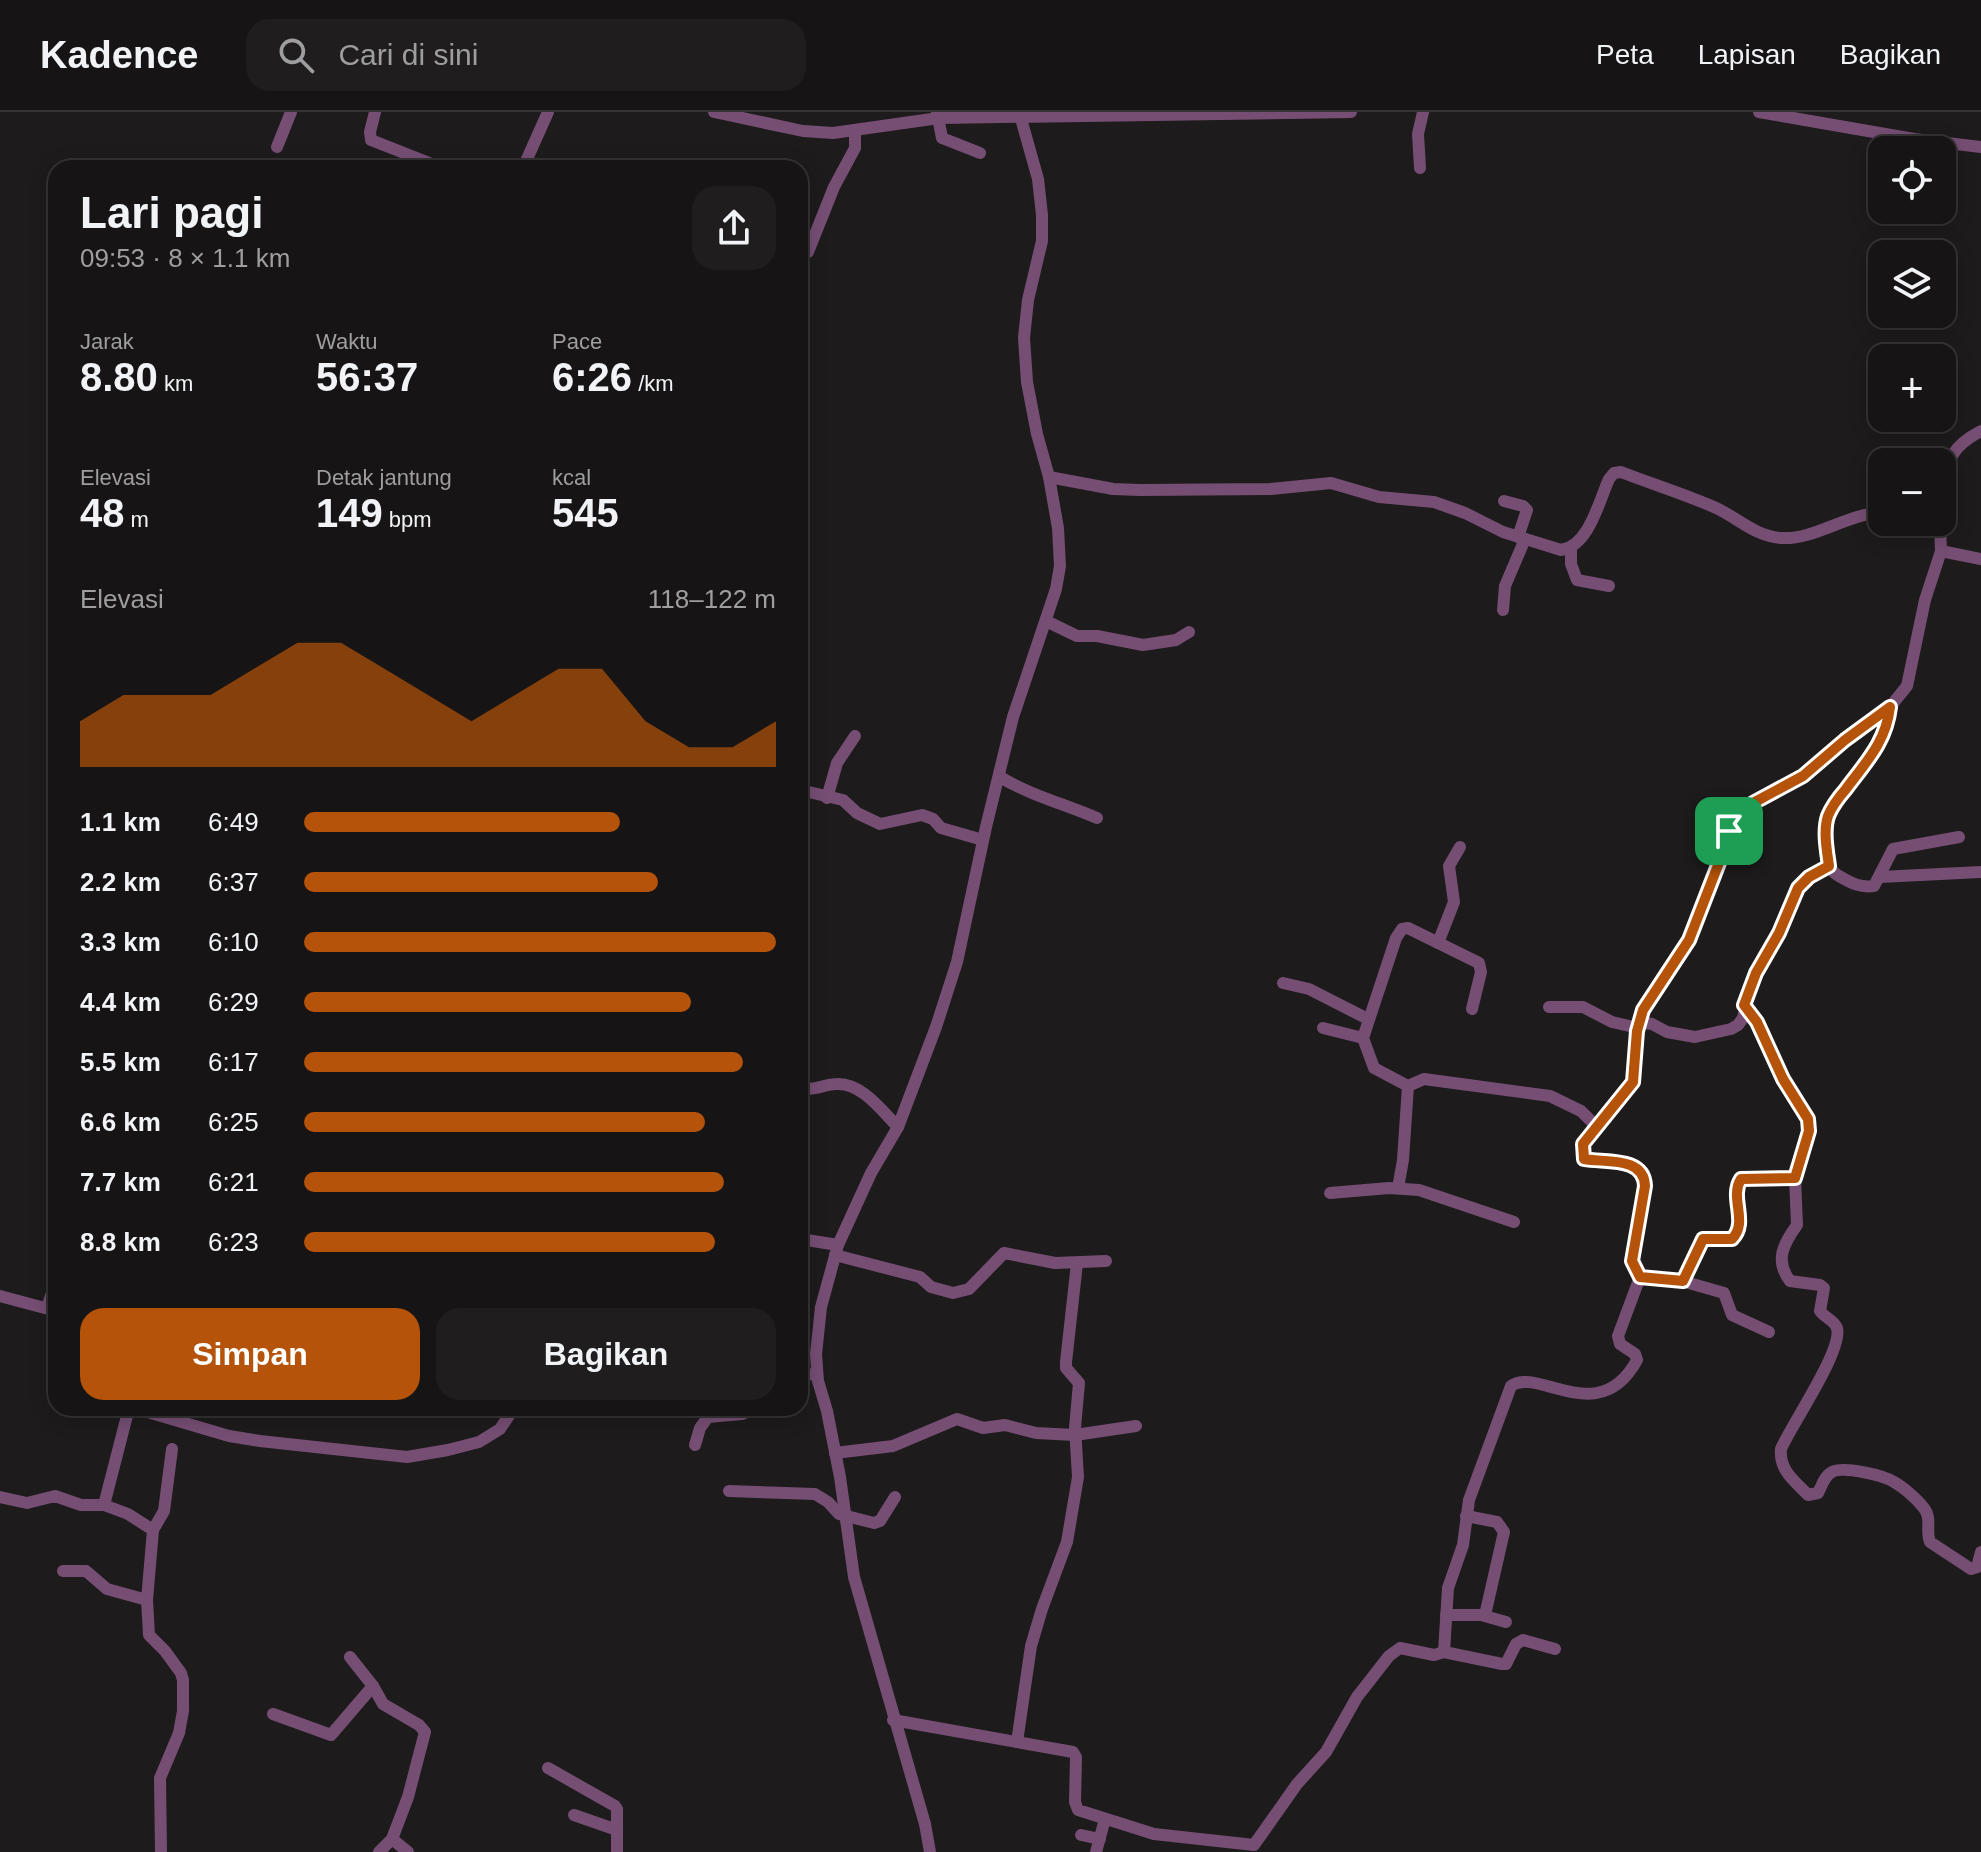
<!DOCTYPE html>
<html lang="id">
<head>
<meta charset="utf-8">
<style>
	body { margin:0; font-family:Helvetica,sans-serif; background:#1f1d1d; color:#f1f3f6; height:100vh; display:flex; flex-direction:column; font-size:30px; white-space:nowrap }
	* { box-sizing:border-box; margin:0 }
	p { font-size:26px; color:#9e9ea0 }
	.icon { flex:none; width:44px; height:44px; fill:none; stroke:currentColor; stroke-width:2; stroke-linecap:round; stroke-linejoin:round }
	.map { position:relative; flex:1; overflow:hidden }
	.panel { position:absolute; left:48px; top:48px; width:760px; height:1256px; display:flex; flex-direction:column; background:#161414; border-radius:24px; box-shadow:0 4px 20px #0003,0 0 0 2px #353334 }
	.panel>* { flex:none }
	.fabs { position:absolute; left:1868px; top:24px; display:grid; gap:16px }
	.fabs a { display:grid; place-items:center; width:88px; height:88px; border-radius:16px; background:#161414; box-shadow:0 4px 20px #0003,0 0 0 2px #353334; font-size:40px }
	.pin { position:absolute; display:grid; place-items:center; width:68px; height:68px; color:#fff; margin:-34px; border-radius:16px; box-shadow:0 4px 12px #0006 }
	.round { display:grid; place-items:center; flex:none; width:84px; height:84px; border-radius:24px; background:#1f1d1d }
	.summary { display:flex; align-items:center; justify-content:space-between; height:136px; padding:0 32px }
	h1 { font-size:44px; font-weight:600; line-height:60px }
	.metrics { display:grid; grid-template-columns:repeat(3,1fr); gap:12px; height:136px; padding:8px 32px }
	.metrics div { display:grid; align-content:center }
	.metrics b { font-size:40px; font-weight:600 }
	.metrics small { font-size:22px; font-weight:400 }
	.metrics p { font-size:22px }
	.chart { height:224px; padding:16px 32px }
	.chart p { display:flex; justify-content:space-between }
	.chart svg { width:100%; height:144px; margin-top:8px; fill:#b45309; opacity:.7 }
	.action { display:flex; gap:16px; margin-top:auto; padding:16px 32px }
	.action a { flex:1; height:92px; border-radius:24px; background:#b45309; color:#fff; font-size:32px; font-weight:600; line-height:92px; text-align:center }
	.action a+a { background:#1f1d1d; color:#f1f3f6 }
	ul { padding:0 32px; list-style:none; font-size:26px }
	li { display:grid; grid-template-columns:128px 96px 1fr; align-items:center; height:60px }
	li i { height:20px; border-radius:10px; background:#b45309 }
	header { display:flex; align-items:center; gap:48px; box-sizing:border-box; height:112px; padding:0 40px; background:#161414; border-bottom:2px solid #353334 }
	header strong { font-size:38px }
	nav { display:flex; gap:44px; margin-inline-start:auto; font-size:28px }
	.search { width:560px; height:72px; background:#1f1d1d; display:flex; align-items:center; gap:20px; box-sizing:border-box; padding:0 28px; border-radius:24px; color:#9e9ea0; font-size:30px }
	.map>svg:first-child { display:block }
</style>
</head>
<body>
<header>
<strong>Kadence</strong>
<div class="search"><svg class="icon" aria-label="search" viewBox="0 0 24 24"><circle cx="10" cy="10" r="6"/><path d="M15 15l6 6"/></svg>Cari di sini</div>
<nav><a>Peta</a><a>Lapisan</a><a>Bagikan</a></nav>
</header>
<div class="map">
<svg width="1981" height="1740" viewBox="0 0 1981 1740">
	<rect width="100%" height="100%" fill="#1d1b1b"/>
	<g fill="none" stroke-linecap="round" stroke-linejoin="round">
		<g stroke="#764e74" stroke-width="12">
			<path d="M375,0L370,20L371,28L442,56"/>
			<path d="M714,0L803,19L833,21L939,6L1351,0"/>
			<path d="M937,0L942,26L980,41"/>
			<path d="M1759,0L1914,27L1981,35"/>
			<path d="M277,35L291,0"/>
			<path d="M523,56L548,0"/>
			<path d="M1420,56L1418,22L1423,0"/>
			<path d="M808,140L834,75L855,36V19"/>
			<path d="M1049,365L1113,377L1140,378L1271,377L1331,371L1379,385L1434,390L1465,401L1503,420L1561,438C1589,434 1599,389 1609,367L1614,361L1621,360C1652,372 1684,382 1714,395C1737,405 1754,424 1781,426C1816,428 1847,401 1882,401"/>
			<path d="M1942,376C1949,346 1952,334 1981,319"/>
			<path d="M1504,389L1523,394L1527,398L1518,425"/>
			<path d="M1571,437V452L1577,468L1609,474"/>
			<path d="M1941,439L1981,447"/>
			<path d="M1503,498L1505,474L1525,427"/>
			<path d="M1046,509L1077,524H1097L1143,533L1176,528L1189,520"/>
			<path d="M800,571L802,565"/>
			<path d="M1890,595C1889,611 1886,623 1878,636C1854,677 1823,683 1827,738C1828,749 1828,758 1839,764C1851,771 1860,776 1874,774L1893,737L1959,725"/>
			<path d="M1000,665C1030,683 1064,692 1097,706"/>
			<path d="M800,678L843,688L857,701L880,712L922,703L933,707L941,716L983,728"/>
			<path d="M827,686L837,651L855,624"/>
			<path d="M1880,765L1981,760"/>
			<path d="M1438,831L1454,790L1449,754L1460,735"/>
			<path d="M1283,871L1309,877L1368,907"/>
			<path d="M1744,893L1757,910L1783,967L1808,1007L1809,1019L1795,1066L1797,1113C1784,1131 1774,1148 1790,1169L1820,1173L1824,1176L1820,1199C1824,1205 1835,1209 1837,1216C1843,1239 1791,1313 1781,1337C1779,1359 1795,1369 1808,1383L1818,1381C1822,1374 1824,1364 1832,1360C1843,1354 1883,1363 1894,1370C1903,1375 1916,1386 1923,1395C1933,1406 1925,1418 1930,1430L1971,1457L1977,1455L1981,1440"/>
			<path d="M1549,895H1583L1612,910L1638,916"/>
			<path d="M1472,897L1481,860L1479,851L1408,816L1402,817L1396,826L1363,926L1374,956L1408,974L1424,967L1550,984L1581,999L1596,1014"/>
			<path d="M1639,910L1652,912L1667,920L1695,925L1731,917L1738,913L1743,906L1750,874L1787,805L1798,776L1809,765L1829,754"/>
			<path d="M1323,916L1363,926"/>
			<path d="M800,975C814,980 823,972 837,972C862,971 882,999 898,1015"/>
			<path d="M1398,1076L1403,1048L1408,974"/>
			<path d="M1330,1081L1389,1076L1419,1078L1514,1110"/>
			<path d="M800,1127L838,1133"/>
			<path d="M835,1143L920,1165L931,1175L953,1181L969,1177L1004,1141L1055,1151L1106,1149"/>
			<path d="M1640,1165L1675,1167L1724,1181L1732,1203L1769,1220"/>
			<path d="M1683,1169L1703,1127H1732C1748,1111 1731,1088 1739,1068L1747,1066H1795"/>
			<path d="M0,1184L56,1199"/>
			<path d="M47,1196L56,1169"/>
			<path d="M800,1263L817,1262"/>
			<path d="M134,1296L229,1324L260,1329L407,1345L448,1338L479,1330L500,1317L514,1296"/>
			<path d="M695,1333L700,1316L708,1305L742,1302L755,1296"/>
			<path d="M835,1341L893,1334L957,1307L983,1316L1005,1313L1036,1321L1075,1323L1136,1314"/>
			<path d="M729,1379L815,1382L828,1390L839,1402L874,1411L880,1409L895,1385"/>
			<path d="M0,1385L27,1391L55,1384L81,1393H104L128,1402L153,1418L147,1488L149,1523L165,1539L181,1561L183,1568V1599L179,1621L160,1666L161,1740"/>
			<path d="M104,1393L129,1296"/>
			<path d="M1466,1404L1497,1410L1504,1420L1485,1503"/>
			<path d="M153,1418L164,1399L172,1337"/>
			<path d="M63,1459H86L107,1477L147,1488"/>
			<path d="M1446,1503H1481L1506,1510"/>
			<path d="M1444,1540L1502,1552H1506L1516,1532L1523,1528L1555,1537"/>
			<path d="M350,1545L373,1574L383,1592L419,1613L425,1620L408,1685L392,1727L379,1740"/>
			<path d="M273,1602L331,1623L373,1574"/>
			<path d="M893,1608L1073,1640L1076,1645L1075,1690L1078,1698L1154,1722L1254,1733L1297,1672L1326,1640L1357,1585L1389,1544L1400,1536L1434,1543L1444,1540L1448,1476L1463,1433L1469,1388L1511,1274C1538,1254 1599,1318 1637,1248L1635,1242L1620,1232L1618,1224L1640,1165L1632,1149L1645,1068L1641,1058L1628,1052L1584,1047L1583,1032L1633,970L1637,919L1643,898L1689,828L1736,707L1753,691L1803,664L1845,628L1890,595L1907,574L1925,488L1941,439L1940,410"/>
			<path d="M1017,1630L1031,1534L1042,1497L1067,1430L1078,1365L1075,1316L1079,1271L1066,1256V1250L1077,1151"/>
			<path d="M548,1656L615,1694L617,1697V1740"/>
			<path d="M574,1703L617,1718"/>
			<path d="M1081,1723L1100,1727"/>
			<path d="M392,1727L408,1740"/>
			<path d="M930,1740L925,1712L854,1465L840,1365L827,1299L818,1269L816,1242L821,1195L838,1133L871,1061L898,1015L936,915L957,850L986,715L1013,605L1056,477L1060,454L1058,416L1049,365L1037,322L1027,270L1024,226L1028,188L1042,129V103L1038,67L1020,3"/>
			<path d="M1096,1740L1105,1707"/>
		</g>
	</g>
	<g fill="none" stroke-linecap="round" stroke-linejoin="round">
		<defs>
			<path id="route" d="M1890,595C1886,630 1866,650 1846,677C1839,685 1832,694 1828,704C1823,719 1827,739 1829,754L1809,765L1798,776L1779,821L1756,861L1744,893L1757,910L1783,967L1808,1007L1809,1019L1795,1066L1741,1067C1729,1086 1749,1110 1732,1127H1703L1683,1169L1640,1165L1632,1149L1645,1074C1644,1044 1605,1051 1584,1047L1583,1032L1633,970L1637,919L1643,898L1689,828L1736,707L1753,691L1803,664L1845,628Z"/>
		</defs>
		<use href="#route" stroke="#fff" stroke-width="16"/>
		<use href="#route" stroke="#b45309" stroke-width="10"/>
	</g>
</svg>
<div class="fabs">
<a><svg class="icon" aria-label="locate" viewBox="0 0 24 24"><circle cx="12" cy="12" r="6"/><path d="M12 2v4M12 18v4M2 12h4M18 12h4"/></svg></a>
<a><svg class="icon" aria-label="layers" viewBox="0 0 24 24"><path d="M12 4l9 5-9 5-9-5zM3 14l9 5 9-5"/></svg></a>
<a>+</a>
<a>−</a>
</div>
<div class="pin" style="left:1729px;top:719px;background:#1e9e55"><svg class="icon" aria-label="arrive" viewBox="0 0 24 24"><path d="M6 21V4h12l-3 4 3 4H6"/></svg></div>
<section class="panel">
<div class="summary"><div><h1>Lari pagi</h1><p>09:53 · 8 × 1.1 km</p></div><a class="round"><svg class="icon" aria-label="share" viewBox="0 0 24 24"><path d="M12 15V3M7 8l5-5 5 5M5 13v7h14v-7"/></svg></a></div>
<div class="metrics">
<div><p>Jarak</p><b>8.80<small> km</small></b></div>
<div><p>Waktu</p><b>56:37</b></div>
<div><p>Pace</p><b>6:26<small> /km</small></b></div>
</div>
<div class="metrics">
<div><p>Elevasi</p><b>48<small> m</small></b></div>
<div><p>Detak jantung</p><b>149<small> bpm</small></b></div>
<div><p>kcal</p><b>545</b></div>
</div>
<div class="chart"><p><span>Elevasi</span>118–122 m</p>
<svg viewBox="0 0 160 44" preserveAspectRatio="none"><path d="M0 44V30L10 22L20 22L30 22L40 14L50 6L60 6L70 14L80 22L90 30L100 22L110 14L120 14L130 30L140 38L150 38L160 30V44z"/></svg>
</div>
<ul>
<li><b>1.1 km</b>6:49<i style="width:67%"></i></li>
<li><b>2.2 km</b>6:37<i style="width:75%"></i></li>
<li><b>3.3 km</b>6:10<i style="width:100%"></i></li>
<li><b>4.4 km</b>6:29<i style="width:82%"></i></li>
<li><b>5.5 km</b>6:17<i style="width:93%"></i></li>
<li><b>6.6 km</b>6:25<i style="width:85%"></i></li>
<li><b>7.7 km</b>6:21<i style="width:89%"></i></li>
<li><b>8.8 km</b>6:23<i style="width:87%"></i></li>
</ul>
<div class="action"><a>Simpan</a><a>Bagikan</a></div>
</section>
</div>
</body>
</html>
